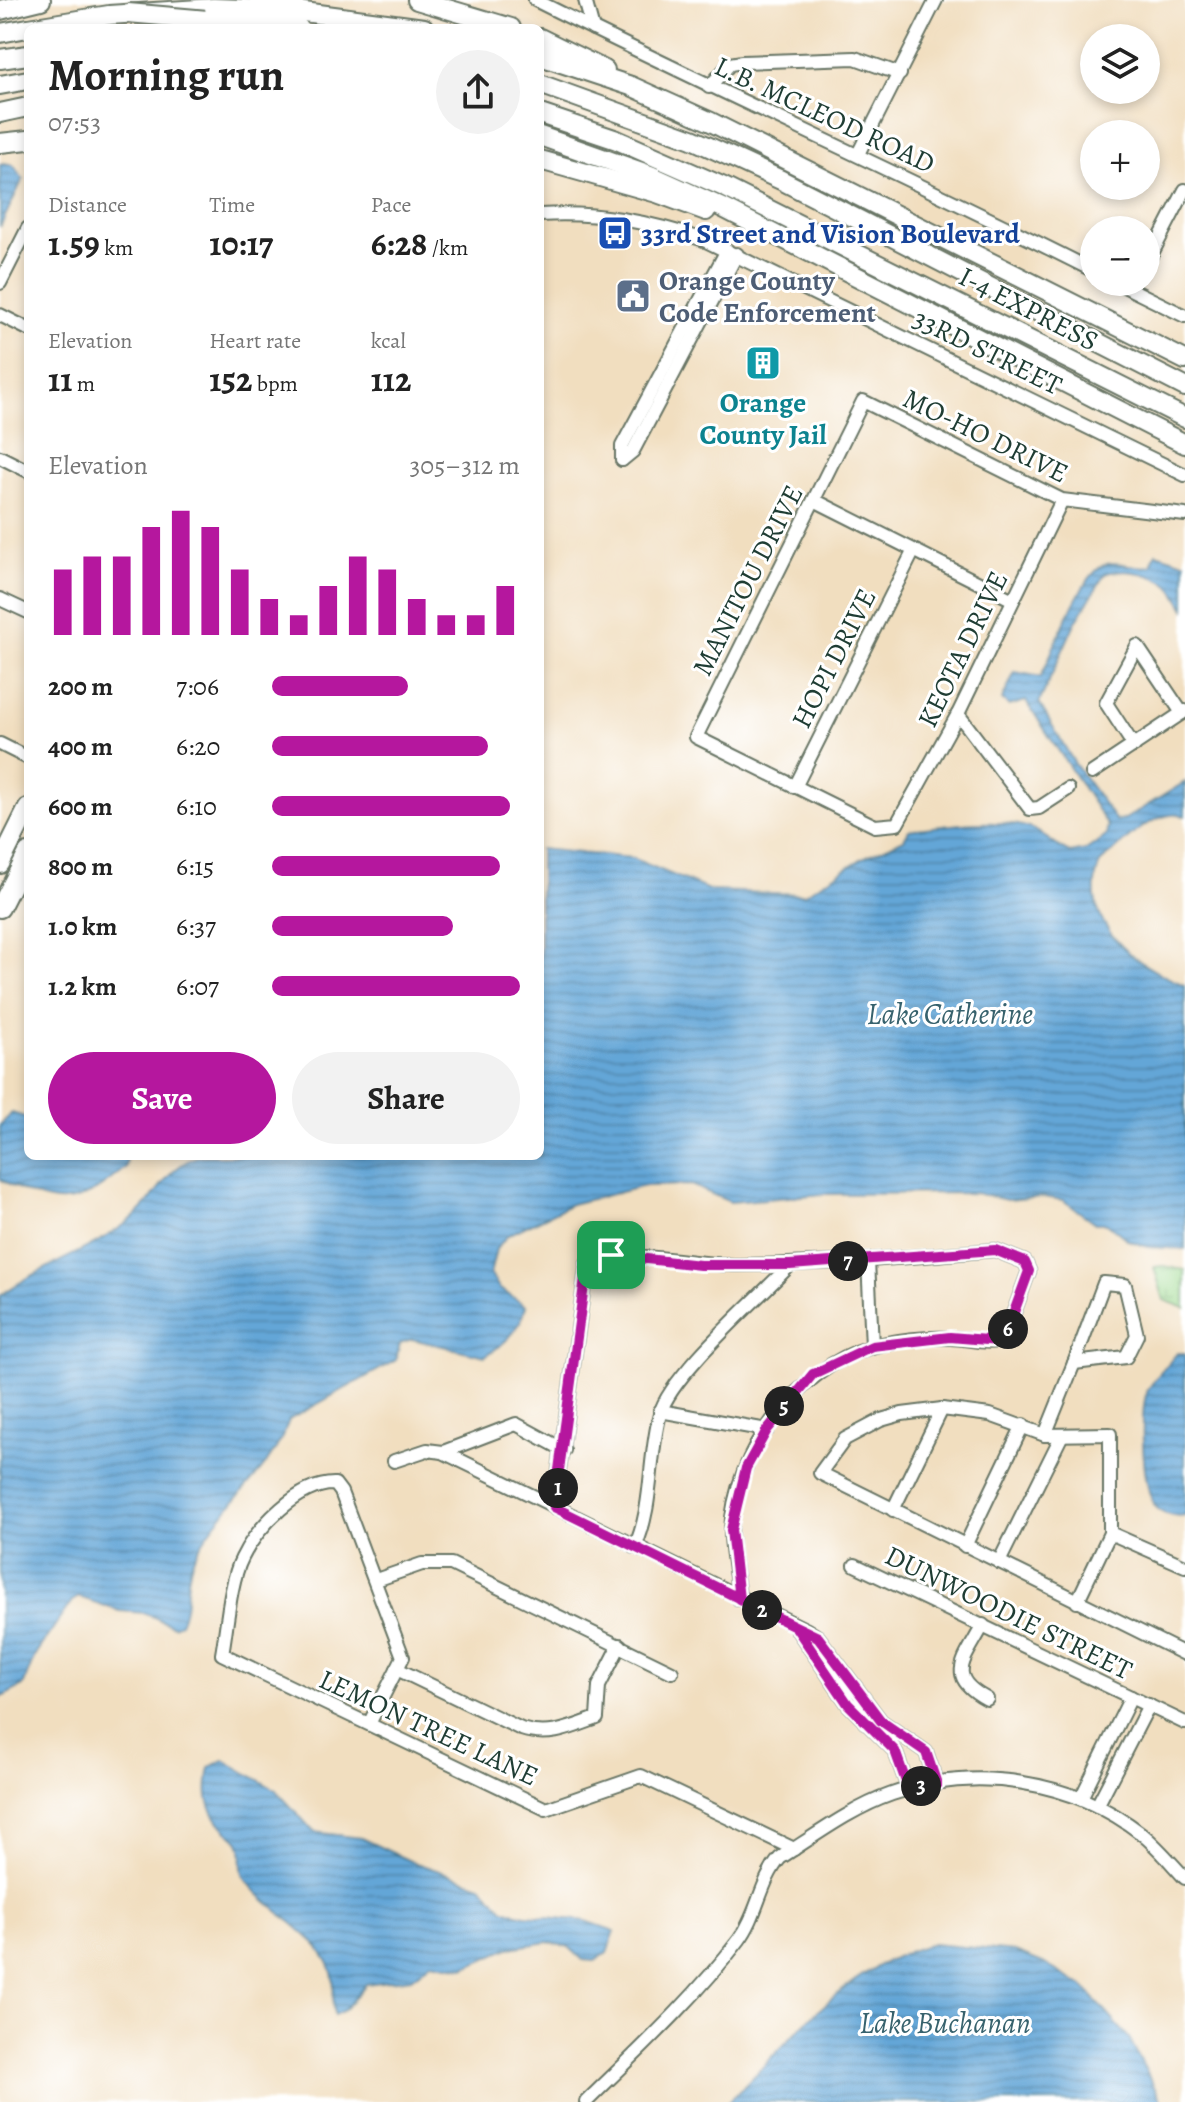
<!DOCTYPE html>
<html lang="en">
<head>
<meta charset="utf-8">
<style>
	body { margin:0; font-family:Alegreya,serif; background:#f2f2f2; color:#222; height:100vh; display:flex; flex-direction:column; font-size:30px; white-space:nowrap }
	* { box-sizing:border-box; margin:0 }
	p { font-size:26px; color:#767676 }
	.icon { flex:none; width:44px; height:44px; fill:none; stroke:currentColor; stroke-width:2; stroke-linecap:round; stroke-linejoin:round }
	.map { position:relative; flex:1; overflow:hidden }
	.side { position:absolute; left:24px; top:24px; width:520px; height:1136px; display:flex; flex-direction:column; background:#fff; border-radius:12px; box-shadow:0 4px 12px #0003 }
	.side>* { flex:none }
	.controls { position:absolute; left:1080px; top:24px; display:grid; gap:16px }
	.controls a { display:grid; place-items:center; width:80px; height:80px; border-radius:50%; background:#fff; box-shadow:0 4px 12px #0003; font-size:40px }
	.pin { position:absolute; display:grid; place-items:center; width:68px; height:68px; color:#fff; margin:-34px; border-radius:16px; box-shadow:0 4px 12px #0006 }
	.km { position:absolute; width:40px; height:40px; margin:-20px; border-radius:50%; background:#222; color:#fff; font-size:22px; line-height:40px; text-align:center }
	.round { display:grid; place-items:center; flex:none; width:84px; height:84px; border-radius:42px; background:#f2f2f2 }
	.overview { display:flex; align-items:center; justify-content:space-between; height:136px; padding:0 24px }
	h1 { font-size:44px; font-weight:600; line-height:60px }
	.figures { display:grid; grid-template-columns:repeat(3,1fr); gap:12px; height:136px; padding:8px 24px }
	.figures div { display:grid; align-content:center }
	.figures b { font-size:34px; font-weight:600 }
	.figures small { font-size:22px; font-weight:400 }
	.figures p { font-size:22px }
	.chart { height:224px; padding:16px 24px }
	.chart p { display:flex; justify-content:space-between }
	.chart svg { width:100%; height:144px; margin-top:8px; stroke:#b5179e; stroke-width:6 }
	.action { display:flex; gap:16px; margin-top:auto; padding:16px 24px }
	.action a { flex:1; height:92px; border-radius:48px; background:#b5179e; color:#fff; font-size:32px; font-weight:600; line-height:92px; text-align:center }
	.action a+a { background:#f2f2f2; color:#222 }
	ul { padding:0 24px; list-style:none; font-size:26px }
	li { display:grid; grid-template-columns:128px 96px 1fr; align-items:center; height:60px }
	li i { height:20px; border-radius:10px; background:#b5179e }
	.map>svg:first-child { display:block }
</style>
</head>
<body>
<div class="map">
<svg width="1185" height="2102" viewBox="0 0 1185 2102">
	<defs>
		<pattern id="wetland-marsh" width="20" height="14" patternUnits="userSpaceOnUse" patternTransform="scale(2)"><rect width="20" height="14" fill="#9cd98d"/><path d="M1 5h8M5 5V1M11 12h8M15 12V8" fill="none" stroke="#86bb7a"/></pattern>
		<pattern id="water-rules" width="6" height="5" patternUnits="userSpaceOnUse" patternTransform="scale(2)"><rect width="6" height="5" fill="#63a6d7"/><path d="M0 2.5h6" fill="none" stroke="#5188af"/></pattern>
	</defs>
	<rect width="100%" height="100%" fill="#fff"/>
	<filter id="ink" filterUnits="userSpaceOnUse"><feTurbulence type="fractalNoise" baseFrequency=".0125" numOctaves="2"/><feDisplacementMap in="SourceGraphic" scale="16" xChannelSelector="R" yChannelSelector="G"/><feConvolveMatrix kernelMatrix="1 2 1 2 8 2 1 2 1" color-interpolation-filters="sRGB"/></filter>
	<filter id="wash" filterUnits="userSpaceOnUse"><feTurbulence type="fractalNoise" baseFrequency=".006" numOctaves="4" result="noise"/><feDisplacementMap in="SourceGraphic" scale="32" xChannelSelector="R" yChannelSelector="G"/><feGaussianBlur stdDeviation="1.8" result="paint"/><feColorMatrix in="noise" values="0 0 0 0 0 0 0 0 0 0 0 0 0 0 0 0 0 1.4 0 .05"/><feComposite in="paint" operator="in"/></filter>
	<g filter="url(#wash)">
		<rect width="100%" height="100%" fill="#f1debf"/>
		<path fill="url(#wetland-marsh)" stroke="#5e8b60" stroke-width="2" d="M1164,1266L1185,1270V1308L1164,1300L1154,1267Z"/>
		<g fill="url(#water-rules)" stroke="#417286" stroke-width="2">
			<path d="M0,164L13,165L23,179L0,227Z"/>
			<path d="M1156,553L1185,562V609C1180,601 1176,592 1170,586C1156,574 1122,567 1105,574L1075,623L1039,703L1075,764L1116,821L1125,819L1185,782V816C1157,806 1120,846 1100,863C1077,922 1135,966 1185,985V1249L1148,1247L1128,1240L1107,1223H1095L1063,1200L1043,1197L1007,1200L975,1193L824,1194L730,1202L691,1185L645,1186L571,1204L508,1235L496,1249L490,1274L500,1289L526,1306C519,1331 506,1343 485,1356L412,1339L400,1343L396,1360L289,1420C272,1474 219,1506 194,1557C184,1577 190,1604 180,1623L173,1626L145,1613L120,1611L79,1597L72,1601L36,1653L23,1686L0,1698V1296C41,1265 93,1251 133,1218C159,1197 164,1168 199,1156H540V849L632,858L711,891L804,894L863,858L904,839L909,830C942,826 1004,816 1034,830C1047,836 1057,848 1070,853L1086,850L1106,836L1108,826L1026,701L1009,706L1002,700L1015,672L1041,677C1052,653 1082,570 1107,564C1122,560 1136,570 1151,566Z"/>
			<path d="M12,1113L28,1118V1156H127L126,1167C75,1211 57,1210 0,1179V1125Z"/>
			<path d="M1177,1353H1185V1516C1176,1518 1163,1515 1157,1508C1142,1493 1139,1412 1147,1392C1153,1379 1168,1365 1177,1353Z"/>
			<path d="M224,1760L276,1790L314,1832L361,1838L410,1861L481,1885L503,1908L517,1914L586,1921L615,1931L607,1953L595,1961L583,1960L569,1947L548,1942L509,1948L464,1968L432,1962L411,1978L366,1984L344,2010L334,2015C331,1994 338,1981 328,1962C308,1927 267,1910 245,1878C238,1868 245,1852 239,1842C236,1837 229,1833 225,1829C206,1809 205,1794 210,1767Z"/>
			<path d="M933,1944L1015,1952L1043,1963L1084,1987L1129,2038L1162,2102H728C794,2040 841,1967 933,1944Z"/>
		</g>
	</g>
	<g filter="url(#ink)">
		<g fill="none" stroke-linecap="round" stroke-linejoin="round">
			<defs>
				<g id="minor">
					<path d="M535,0C720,93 909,177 1094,271"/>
					<path d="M585,0L593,29"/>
					<path d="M709,87L730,64L742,62L855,58L900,74"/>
					<path d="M858,154L936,0"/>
					<path d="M540,215C597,211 650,222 704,240L1185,475"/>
					<path d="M1146,265L1185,190"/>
					<path d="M1116,282L1185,316"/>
					<path d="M0,283L28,228"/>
					<path d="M0,315L28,329"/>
					<path d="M0,457L28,471"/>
					<path d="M622,460L633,451L737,254"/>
					<path d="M622,460V446L727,250"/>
					<path d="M814,500L1013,600"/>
					<path d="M1062,500L958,714L897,824L875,826L696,737L863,401L1062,500L1185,515"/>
					<path d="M0,599L28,612"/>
					<path d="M958,714L1030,809L1039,808L1068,789"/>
					<path d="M0,744L28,758"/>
					<path d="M1134,746L1106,703L1137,646L1182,713"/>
					<path d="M1092,773L1185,711"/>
					<path d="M795,787L913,552"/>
					<path d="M868,1260L872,1346"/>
					<path d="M1104,1283L1125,1285L1137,1335L1126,1357L1074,1363Z"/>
					<path d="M660,1411L767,1430"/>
					<path d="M1045,1435L1074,1363"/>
					<path d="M443,1452L516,1424L564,1450"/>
					<path d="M394,1461L427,1450L443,1452L807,1630L818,1637L881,1721L926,1752L937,1784"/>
					<path d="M554,1507L587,1263C634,1248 689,1265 738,1265C824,1265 909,1257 995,1250L1025,1262L1029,1271L1006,1334L999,1341C982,1344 966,1338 950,1338C926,1337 894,1340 871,1347C797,1368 733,1454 731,1532C731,1553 737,1577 739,1599"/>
					<path d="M893,1510L942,1409"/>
					<path d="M1110,1533L1185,1566"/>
					<path d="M965,1546L1023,1425"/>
					<path d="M635,1547C654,1504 648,1458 660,1414C670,1375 760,1297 790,1265"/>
					<path d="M999,1562L1061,1437"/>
					<path d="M855,1565L1185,1723"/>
					<path d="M376,1580L422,1564H451L672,1672"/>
					<path d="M1077,1602L1110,1533V1434L1045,1435L990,1415L942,1409L902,1414L881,1420L845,1439L820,1473L1185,1654"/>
					<path d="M983,1625C965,1660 944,1676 987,1699"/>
					<path d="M795,1626L848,1704L895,1751L909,1790"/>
					<path d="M397,1669L521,1729C549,1738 570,1728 597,1718L599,1686L620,1645"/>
					<path d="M369,1724L403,1657L341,1492L335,1484C299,1483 257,1527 242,1558C230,1581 227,1627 222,1654L546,1809L641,1776L794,1849"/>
					<path d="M1081,1798L1131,1697"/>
					<path d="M1097,1806L1149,1705"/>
					<path d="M586,2102C639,2050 694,1999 739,1940C758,1915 760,1881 780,1858C816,1835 852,1808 892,1794C976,1765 1073,1780 1142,1834C1158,1847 1171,1863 1185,1878"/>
				</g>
				<g id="highway">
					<path d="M417,0L511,28"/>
					<path d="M0,10L41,0"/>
					<path d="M296,11L424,28"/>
					<path d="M29,28L109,15L214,8"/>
					<path d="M0,33L28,28"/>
					<path d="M540,38L605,70"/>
					<path d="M540,56L631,86L711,122L1185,360"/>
					<path d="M0,59L28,55"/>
					<path d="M540,84L692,139L781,180L1185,387"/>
					<path d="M0,85L28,80"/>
					<path d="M0,113L28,107"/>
					<path d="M540,114L617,140L724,187L1185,418"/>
					<path d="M540,136L650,175L723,208L1185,444"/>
					<path d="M0,143L28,140"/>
					<path d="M540,160L657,193L706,211"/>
					<path d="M0,864L28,808"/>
					<path d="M0,908L28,853"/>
				</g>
			</defs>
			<use href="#minor" stroke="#687565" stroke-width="16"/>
			<use href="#highway" stroke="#687565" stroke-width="22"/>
			<use href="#minor" stroke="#fff" stroke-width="12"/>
			<use href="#highway" stroke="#fff" stroke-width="18"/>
			<defs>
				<g id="highway-bridge">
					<path d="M214,8L296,11"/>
					<path d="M128,13L299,28"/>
				</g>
			</defs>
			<use href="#highway-bridge" stroke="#687565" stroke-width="22" stroke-linecap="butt"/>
			<use href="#highway-bridge" stroke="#fff" stroke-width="18"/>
		</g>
	</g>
	<g fill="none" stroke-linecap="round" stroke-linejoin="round" filter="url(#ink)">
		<defs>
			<path id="route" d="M611,1255L587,1263L554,1507L795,1626L848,1704L895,1751L909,1790L937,1784L926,1752L881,1721L818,1637L739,1599L731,1530L746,1468L767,1430L813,1374L872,1346L950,1337L999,1341L1006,1334L1029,1271L1025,1262L995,1250L790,1265H700L611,1255"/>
		</defs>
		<use href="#route" stroke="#fff" stroke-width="16"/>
		<use href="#route" stroke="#b5179e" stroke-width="10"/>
	</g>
	<defs>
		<symbol id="bus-square" viewBox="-11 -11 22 22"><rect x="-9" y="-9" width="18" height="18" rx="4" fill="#1a4fb4" stroke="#fff"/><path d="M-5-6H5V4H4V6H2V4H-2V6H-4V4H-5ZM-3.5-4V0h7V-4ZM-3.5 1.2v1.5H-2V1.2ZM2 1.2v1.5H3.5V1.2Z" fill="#fff"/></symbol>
		<symbol id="civic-square" viewBox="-11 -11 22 22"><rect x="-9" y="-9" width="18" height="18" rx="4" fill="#5c6f8a" stroke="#fff"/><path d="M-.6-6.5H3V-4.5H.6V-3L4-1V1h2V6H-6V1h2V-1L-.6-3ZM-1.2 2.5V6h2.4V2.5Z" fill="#fff"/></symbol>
		<symbol id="building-square" viewBox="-11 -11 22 22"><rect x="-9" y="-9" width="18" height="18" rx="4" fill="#0f9aa8" stroke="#fff"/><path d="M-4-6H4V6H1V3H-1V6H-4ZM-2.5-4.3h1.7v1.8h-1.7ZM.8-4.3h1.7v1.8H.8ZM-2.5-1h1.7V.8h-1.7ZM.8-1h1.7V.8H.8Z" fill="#fff"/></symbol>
	</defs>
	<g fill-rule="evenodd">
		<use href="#bus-square" x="595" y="213" width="40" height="40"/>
		<use href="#civic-square" x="613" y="276" width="40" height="40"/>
		<use href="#building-square" x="743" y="343" width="40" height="40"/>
	</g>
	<g text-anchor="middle" stroke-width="6" stroke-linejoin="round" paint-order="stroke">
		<g font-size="28" fill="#1f3d34" stroke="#fff">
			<text transform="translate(825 114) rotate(25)" y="10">L.B. MCLEOD ROAD</text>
			<text transform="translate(1029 308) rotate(27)" y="10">I-4 EXPRESS</text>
			<text transform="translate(988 351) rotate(26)" y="10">33RD STREET</text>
			<text transform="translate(986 435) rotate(26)" y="10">MO-HO DRIVE</text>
			<text transform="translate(747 580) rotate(-63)" y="10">MANITOU DRIVE</text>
			<text transform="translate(962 649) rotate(-64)" y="10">KEOTA DRIVE</text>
			<text transform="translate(833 658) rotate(-63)" y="10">HOPI DRIVE</text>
			<text transform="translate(1009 1612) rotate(26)" y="10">DUNWOODIE STREET</text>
			<text transform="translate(429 1727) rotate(25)" y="10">LEMON TREE LANE</text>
		</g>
		<g font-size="28" font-weight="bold" fill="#164399" stroke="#fff" text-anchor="start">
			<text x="641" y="243">33rd Street and Vision Boulevard</text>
		</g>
		<g font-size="28" font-weight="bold" fill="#4e5e75" stroke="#fff" text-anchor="start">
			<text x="659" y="290">Orange County<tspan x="659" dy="32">Code Enforcement</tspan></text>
		</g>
		<g font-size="28" font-weight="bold" fill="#0d838f" stroke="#fff">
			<text x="763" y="412">Orange<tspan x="763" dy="32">County Jail</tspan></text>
		</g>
		<g font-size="30" font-style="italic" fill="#37626d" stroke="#fff">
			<text x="950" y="1024">Lake Catherine</text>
			<text x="945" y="2033">Lake Buchanan</text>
		</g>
	</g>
</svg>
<div class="controls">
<a><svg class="icon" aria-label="layers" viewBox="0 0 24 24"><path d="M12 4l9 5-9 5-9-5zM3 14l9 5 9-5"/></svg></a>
<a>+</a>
<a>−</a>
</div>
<div class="pin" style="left:611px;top:1255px;background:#1e9e55"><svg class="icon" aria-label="arrive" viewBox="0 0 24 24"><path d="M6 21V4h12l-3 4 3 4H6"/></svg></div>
<b class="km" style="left:558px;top:1488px">1</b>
<b class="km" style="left:762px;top:1610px">2</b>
<b class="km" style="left:921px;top:1786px">3</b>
<b class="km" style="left:784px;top:1406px">5</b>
<b class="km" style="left:1008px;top:1329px">6</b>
<b class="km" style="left:848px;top:1261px">7</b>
<section class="side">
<div class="overview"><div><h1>Morning run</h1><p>07:53</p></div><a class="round"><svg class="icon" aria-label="share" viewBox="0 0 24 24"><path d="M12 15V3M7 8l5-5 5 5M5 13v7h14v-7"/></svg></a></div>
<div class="figures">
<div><p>Distance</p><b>1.59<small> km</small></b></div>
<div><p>Time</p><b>10:17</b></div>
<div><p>Pace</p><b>6:28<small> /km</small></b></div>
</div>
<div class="figures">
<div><p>Elevation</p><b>11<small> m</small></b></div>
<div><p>Heart rate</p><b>152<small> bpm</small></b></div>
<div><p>kcal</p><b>112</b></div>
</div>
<div class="chart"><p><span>Elevation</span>305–312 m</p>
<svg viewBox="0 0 160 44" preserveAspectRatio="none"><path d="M5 44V24M15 44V20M25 44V20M35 44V11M45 44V6M55 44V11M65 44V24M75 44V33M85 44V38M95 44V29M105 44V20M115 44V24M125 44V33M135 44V38M145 44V38M155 44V29"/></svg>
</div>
<ul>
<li><b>200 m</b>7:06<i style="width:55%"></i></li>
<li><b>400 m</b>6:20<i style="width:87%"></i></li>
<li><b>600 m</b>6:10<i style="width:96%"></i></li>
<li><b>800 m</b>6:15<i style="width:92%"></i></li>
<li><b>1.0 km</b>6:37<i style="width:73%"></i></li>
<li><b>1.2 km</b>6:07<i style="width:100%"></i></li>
</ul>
<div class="action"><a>Save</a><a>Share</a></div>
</section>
</div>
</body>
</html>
